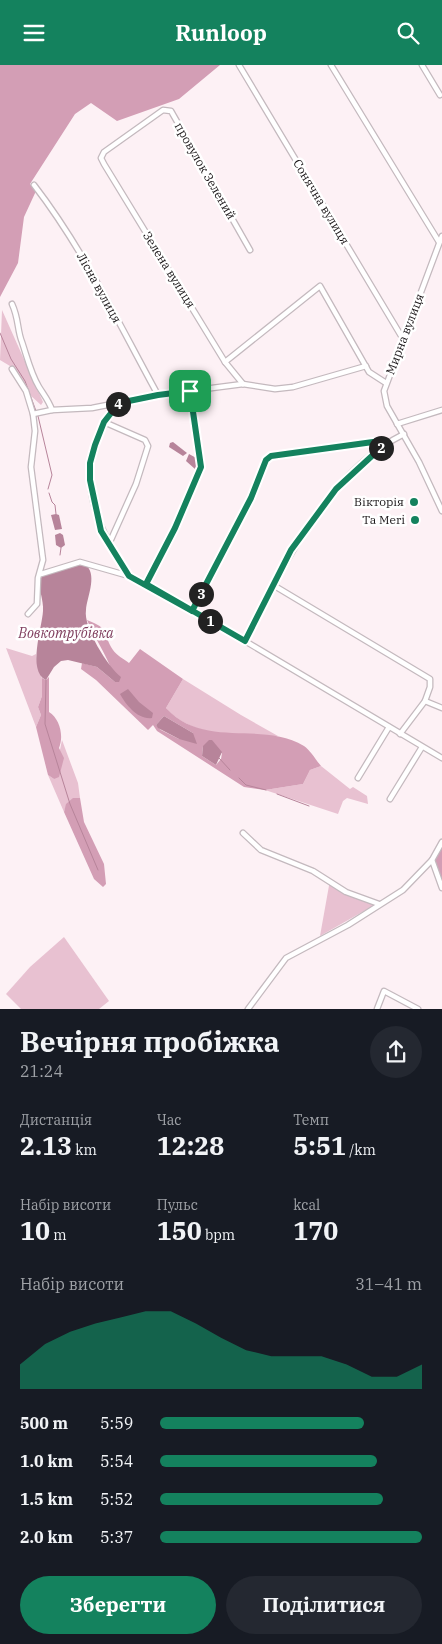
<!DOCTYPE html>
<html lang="uk">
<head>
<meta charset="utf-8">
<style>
	body { margin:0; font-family:"IBM Plex Serif",serif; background:#242831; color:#f1f3f6; height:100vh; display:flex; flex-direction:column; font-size:19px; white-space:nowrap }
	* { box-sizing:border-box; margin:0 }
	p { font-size:16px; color:#9ea1a6 }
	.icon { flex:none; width:28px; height:28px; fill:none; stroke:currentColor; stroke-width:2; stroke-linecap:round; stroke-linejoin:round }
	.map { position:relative; height:944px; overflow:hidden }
	.panel { display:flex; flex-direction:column; background:#171b24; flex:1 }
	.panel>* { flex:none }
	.pin { position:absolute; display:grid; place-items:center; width:42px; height:42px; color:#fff; margin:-21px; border-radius:10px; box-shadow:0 2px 8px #0006 }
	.km { position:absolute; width:25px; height:25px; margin:-12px; border-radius:50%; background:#222; color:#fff; font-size:14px; line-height:25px; text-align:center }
	.round { display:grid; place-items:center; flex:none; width:52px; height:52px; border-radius:26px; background:#242831 }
	.overview { display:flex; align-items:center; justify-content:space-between; height:85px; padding:0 20px }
	h1 { font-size:28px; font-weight:800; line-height:38px }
	.figures { display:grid; grid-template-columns:repeat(3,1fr); gap:8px; height:85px; padding:5px 20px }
	.figures div { display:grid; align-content:center }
	.figures b { font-size:25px; font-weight:800 }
	.figures small { font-size:14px; font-weight:400 }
	.figures p { font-size:14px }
	.chart { height:140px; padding:10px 20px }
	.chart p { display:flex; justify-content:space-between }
	.chart svg { width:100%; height:90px; margin-top:5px; fill:#14825e; opacity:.7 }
	.cta { display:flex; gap:10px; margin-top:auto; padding:10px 20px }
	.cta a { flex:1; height:58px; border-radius:30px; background:#14825e; color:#fff; font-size:20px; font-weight:800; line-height:58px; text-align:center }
	.cta a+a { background:#242831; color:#f1f3f6 }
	ul { padding:0 20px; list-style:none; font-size:16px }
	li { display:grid; grid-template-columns:80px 60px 1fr; align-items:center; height:38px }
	li i { height:12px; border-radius:6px; background:#14825e }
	header { display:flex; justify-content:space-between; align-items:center; height:65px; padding:0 20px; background:#14825e; color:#fff; font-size:22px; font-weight:800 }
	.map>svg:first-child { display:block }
</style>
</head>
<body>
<header><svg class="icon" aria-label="menu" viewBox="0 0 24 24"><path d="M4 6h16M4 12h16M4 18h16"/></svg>Runloop<svg class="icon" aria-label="search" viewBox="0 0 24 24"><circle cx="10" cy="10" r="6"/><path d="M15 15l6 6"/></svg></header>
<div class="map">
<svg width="442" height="944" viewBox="0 0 442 944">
	<rect width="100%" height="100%" fill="#fdf1f5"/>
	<g fill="#e8c1d1">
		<path d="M2,245L43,337L41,340L29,329L15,304L0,295Z"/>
		<path d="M6,583L32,591L36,589L38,604L42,613V631L38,642L41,650L36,662Z"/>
		<path d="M183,614L241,650L278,671C240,670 194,674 166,643Z"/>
		<path d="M62,675L78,718L80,733C70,734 67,738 64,747L48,710L54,714Z"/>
		<path d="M321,701L350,724L353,722L367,731L368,739L347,733L343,736L338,749L265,725L303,719L310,705Z"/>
		<path d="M330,815L346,826L378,838L320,871Z"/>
		<path d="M64,872L109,936L99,944H21L6,929L30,902Z"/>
	</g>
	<g fill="#d39eb5" fill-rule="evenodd">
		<path d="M0,0H220L179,34L117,56L91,38L75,49L30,119L36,126L24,152L18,198L0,232Z"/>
		<path d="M87,555C111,564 102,568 113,585C116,590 124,594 129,598L140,584L183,614L166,643C205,685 261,655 304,681C310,685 316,695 321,701L310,705L303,719L265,725L244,722L157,666L153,660L148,665L96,615L81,604L82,598L97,602L115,617C112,598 95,574 87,555ZM164,651L193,668L179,674L161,665L156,660ZM203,681L222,688L221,694L216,700L202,691Z"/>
		<path d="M49,612V647C60,654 64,671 59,683L64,693L59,712L54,714L48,710L36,662L41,650L38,642L42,631V613L46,615Z"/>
		<path d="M73,733H80L84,757L104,799L106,819L103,822L94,814L64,747L66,739Z"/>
		<path d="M442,779V819C435,801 431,797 442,779Z"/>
	</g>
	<g fill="#b7849a">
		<path d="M173,377L187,388L183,391L169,382L170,378Z"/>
		<path d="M189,389L198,394L199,398L195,404L186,396Z"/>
		<path d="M56,449L59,450L62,464L55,465L51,450Z"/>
		<path d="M60,468L63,470L65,480L61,483L56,480L55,470Z"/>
		<path d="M79,500L87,501C97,512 87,532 86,545C83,562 108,602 121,612L119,617H115L97,602L68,595L61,596L54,602L46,615C27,606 42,563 43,546C44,534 37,523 41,511Z"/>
		<path d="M128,624L139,637L153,648L152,653C138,655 126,640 120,629Z"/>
		<path d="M164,651L193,668L197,679L179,674L158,663L156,660Z"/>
		<path d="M209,675H212L222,687L216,700L202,691L203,681Z"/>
	</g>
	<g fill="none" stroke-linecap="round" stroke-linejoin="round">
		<g stroke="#b7849a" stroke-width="1">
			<path d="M0,268L11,294L25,316L36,346"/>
			<path d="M38,351L52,410L48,424"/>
			<path d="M49,428L52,437L55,440L56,449"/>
			<path d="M60,490L61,483"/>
			<path d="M46,615L45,659L70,739L98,805"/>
			<path d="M219,693L230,705"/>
			<path d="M239,713L246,720L266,725"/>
			<path d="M277,729L309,741"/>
		</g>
		<defs>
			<g id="minor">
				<path d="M239,0L403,274"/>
				<path d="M331,0L439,177"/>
				<path d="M422,0L440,30"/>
				<path d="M34,120C84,185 119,259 158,330"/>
				<path d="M442,171L384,326L387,341L419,397L442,446"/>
				<path d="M12,239C19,254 17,265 22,277C27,292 31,309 39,322C44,330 49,336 52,345"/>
				<path d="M225,297L320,221L369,307L386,318"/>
				<path d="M12,304L26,326L33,349L35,366L31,402L43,495L38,513L37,539L28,549"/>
				<path d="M243,319L225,297L104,99L101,93L104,87L163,45L171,46L250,185"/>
				<path d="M119,338C71,399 89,452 129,510"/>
				<path d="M33,349L52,345L92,343L158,330L243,319L275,324L293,322L366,301"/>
				<path d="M104,357L145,375L148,381L136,419L109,479"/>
				<path d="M397,359L442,345"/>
				<path d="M41,509L80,497L129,511L245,576L442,693"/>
				<path d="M145,519L175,463L201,402L190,326"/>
				<path d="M273,520L430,614V622L425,636"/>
				<path d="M192,546L251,433L267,395L271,391L373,377L387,378"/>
				<path d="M245,576C282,503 327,407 404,369"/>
				<path d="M400,669L425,636L442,643"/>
				<path d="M358,713L389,662"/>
				<path d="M390,734L422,682"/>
				<path d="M243,768L261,785L313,806L346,827L379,839"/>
				<path d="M442,777L432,795L442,823"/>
				<path d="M248,944L286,893L348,860L403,825L432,795"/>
				<path d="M377,944L384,926L418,944"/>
			</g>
		</defs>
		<use href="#minor" stroke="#c4b9be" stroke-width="7"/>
		<use href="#minor" stroke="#fff" stroke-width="4.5"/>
	</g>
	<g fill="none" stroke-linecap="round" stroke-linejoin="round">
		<defs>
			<path id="route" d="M190,326L201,402L175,463L146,519L245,576L291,485L336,424L386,378L373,377L271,391L266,395L251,433L192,546L129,511L101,466L90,415V398L95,380L104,357L119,338L158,330L190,326"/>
		</defs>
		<use href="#route" stroke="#fff" stroke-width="10"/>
		<use href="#route" stroke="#14825e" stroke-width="6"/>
	</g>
	<g fill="#14825e" stroke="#fff" stroke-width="2">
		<circle cx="414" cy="437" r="5"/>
		<circle cx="415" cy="455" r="5"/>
	</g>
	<g text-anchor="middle" stroke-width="5" stroke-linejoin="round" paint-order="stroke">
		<g font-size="12" fill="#191517" stroke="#fff">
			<text transform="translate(205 106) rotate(60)" y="4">провулок Зелений</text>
			<text transform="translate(321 137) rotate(59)" y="4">Сонячна вулиця</text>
			<text transform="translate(169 205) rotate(58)" y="4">Зелена вулиця</text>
			<text transform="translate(99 223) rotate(61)" y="4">Лісна вулиця</text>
			<text transform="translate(405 269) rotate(-69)" y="4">Мирна вулиця</text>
		</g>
		<g font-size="12" fill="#191517" stroke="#fff" text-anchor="end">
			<text x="404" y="441">Вікторія</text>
			<text x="405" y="459">Ta Meri</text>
		</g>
		<g font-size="14" font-style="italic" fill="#7f3d5d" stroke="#fff">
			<text x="66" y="573">Вовкотрубівка</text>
		</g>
	</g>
</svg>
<div class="pin" style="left:190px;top:326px;background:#1e9e55"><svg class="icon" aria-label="arrive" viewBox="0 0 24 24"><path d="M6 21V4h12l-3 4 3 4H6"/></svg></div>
<b class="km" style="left:210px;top:556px">1</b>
<b class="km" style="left:381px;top:383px">2</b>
<b class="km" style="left:201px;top:529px">3</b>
<b class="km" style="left:118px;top:339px">4</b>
</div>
<section class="panel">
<div class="overview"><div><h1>Вечірня пробіжка</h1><p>21:24</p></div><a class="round"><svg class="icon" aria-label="share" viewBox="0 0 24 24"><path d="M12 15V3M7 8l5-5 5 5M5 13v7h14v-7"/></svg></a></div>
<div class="figures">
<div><p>Дистанція</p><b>2.13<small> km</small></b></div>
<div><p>Час</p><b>12:28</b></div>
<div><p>Темп</p><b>5:51<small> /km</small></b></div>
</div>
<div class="figures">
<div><p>Набір висоти</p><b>10<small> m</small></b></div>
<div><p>Пульс</p><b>150<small> bpm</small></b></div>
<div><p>kcal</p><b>170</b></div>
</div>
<div class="chart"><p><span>Набір висоти</span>31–41 m</p>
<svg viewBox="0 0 160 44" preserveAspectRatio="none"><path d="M0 44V32L10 22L20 16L30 12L40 9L50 6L60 6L70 12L80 19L90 25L100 28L110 28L120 28L130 32L140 38L150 38L160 32V44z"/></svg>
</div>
<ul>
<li><b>500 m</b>5:59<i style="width:78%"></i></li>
<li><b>1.0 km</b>5:54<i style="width:83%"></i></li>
<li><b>1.5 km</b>5:52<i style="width:85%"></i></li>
<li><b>2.0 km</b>5:37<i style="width:100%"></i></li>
</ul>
<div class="cta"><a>Зберегти</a><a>Поділитися</a></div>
</section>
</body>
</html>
